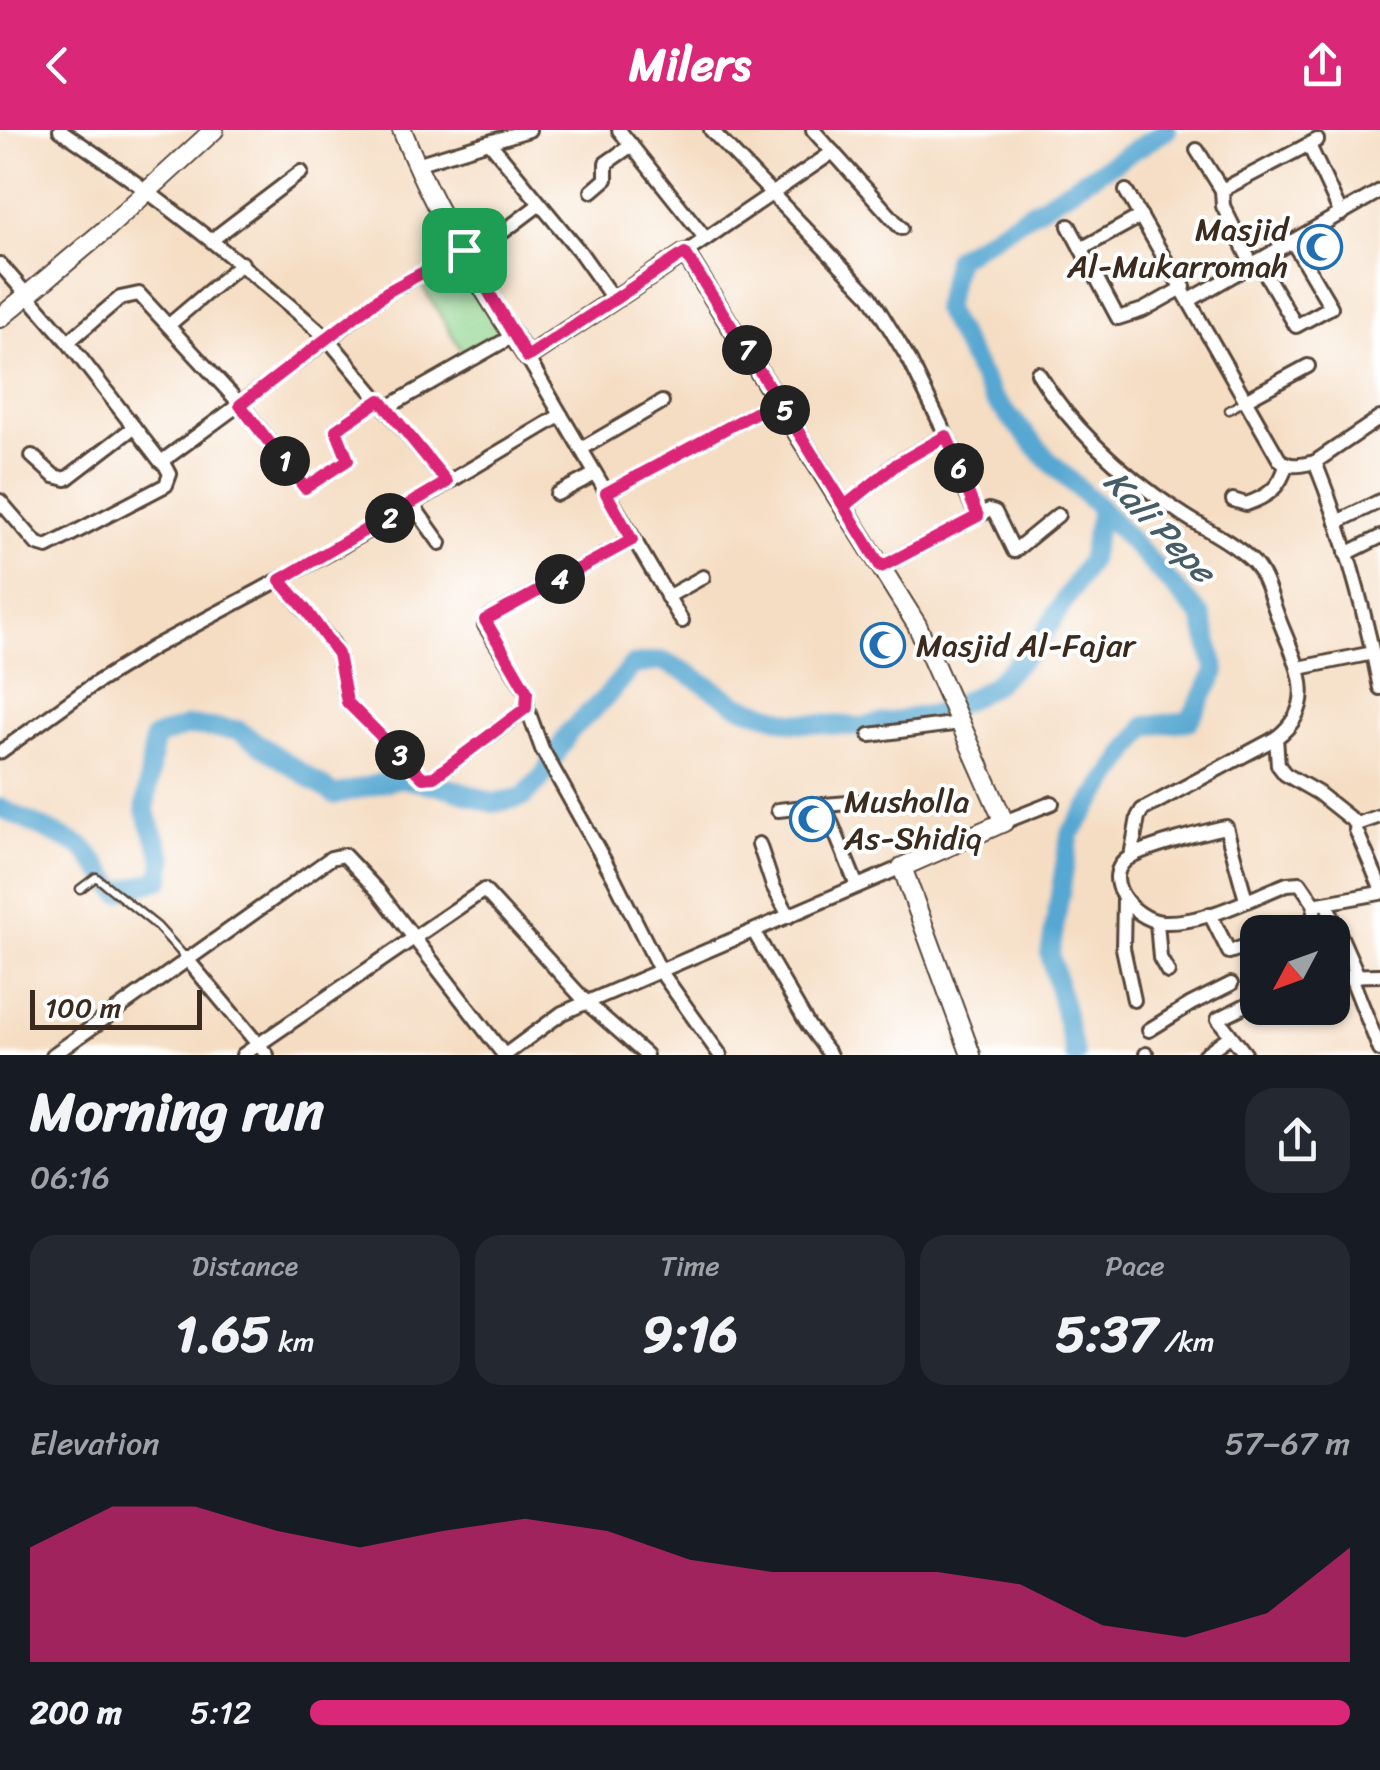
<!DOCTYPE html>
<html lang="en">
<head>
<meta charset="utf-8">
<style>
	body { margin:0; font-family:Sriracha,sans-serif; background:#242831; color:#f1f3f6; height:100vh; display:flex; flex-direction:column; font-size:38px; white-space:nowrap }
	* { box-sizing:border-box; margin:0 }
	p { font-size:32px; color:#9ea1a6 }
	.icon { flex:none; width:55px; height:55px; fill:none; stroke:currentColor; stroke-width:2; stroke-linecap:round; stroke-linejoin:round }
	.map { position:relative; height:925px; overflow:hidden }
	.panel { display:flex; flex-direction:column; background:#171b24; flex:1 }
	.panel>* { flex:none }
	.needle { width:65px; rotate:229deg }
	.buttons { position:absolute; left:1240px; top:785px; display:grid; gap:20px }
	.buttons a { display:grid; place-items:center; width:110px; height:110px; border-radius:20px; background:#171b24; box-shadow:0 2px 8px #0004; font-size:50px }
	.scale { position:absolute; left:30px; bottom:25px; width:172px; box-sizing:border-box; padding-left:10px; border:5px solid #3b2a1e; border-top:0; font-size:28px; line-height:35px; white-space:nowrap; color:#3b2a1e; -webkit-text-stroke:8px #fff; paint-order:stroke }
	.pin { position:absolute; display:grid; place-items:center; width:85px; height:85px; color:#fff; margin:-42px; border-radius:20px; box-shadow:0 5px 15px #0006 }
	.km { position:absolute; width:50px; height:50px; margin:-25px; border-radius:50%; background:#222; color:#fff; font-size:28px; line-height:50px; text-align:center }
	.round { display:grid; place-items:center; flex:none; width:105px; height:105px; border-radius:30px; background:#242831 }
	.summary { display:flex; align-items:center; justify-content:space-between; height:170px; padding:0 30px }
	h1 { font-size:55px; font-weight:800; line-height:75px }
	.metrics { display:grid; grid-template-columns:repeat(3,1fr); gap:15px; height:170px; padding:10px 30px }
	.metrics div { display:grid; align-content:center; border-radius:25px; background:#242831; text-align:center }
	.metrics b { font-size:50px; font-weight:800 }
	.metrics small { font-size:28px; font-weight:400 }
	.metrics p { font-size:28px }
	.chart { height:280px; padding:20px 30px }
	.chart p { display:flex; justify-content:space-between }
	.chart svg { width:100%; height:180px; margin-top:10px; fill:#db2777; opacity:.7 }
	ul { padding:0 30px; list-style:none; font-size:32px }
	li { display:grid; grid-template-columns:160px 120px 1fr; align-items:center; height:75px }
	li i { height:25px; border-radius:12px; background:#db2777 }
	header { display:flex; justify-content:space-between; align-items:center; height:130px; padding:0 30px; background:#db2777; color:#fff; font-size:45px; font-weight:800 }
	.map>svg:first-child { display:block }
</style>
</head>
<body>
<header><svg class="icon" aria-label="back" viewBox="0 0 24 24"><path d="M15 5l-7 7 7 7"/></svg>Milers<svg class="icon" aria-label="share" viewBox="0 0 24 24"><path d="M12 15V3M7 8l5-5 5 5M5 13v7h14v-7"/></svg></header>
<div class="map">
<svg width="1380" height="925" viewBox="0 0 1380 925">
	<rect width="100%" height="100%" fill="#fff"/>
	<filter id="ink" filterUnits="userSpaceOnUse"><feTurbulence type="fractalNoise" baseFrequency=".01" numOctaves="2"/><feDisplacementMap in="SourceGraphic" scale="20" xChannelSelector="R" yChannelSelector="G"/><feConvolveMatrix kernelMatrix="1 2 1 2 8 2 1 2 1" color-interpolation-filters="sRGB"/></filter>
	<filter id="wash" filterUnits="userSpaceOnUse"><feTurbulence type="fractalNoise" baseFrequency=".0048" numOctaves="4" result="noise"/><feDisplacementMap in="SourceGraphic" scale="40" xChannelSelector="R" yChannelSelector="G"/><feGaussianBlur stdDeviation="2.25" result="paint"/><feColorMatrix in="noise" values="0 0 0 0 0 0 0 0 0 0 0 0 0 0 0 0 0 1.4 0 .05"/><feComposite in="paint" operator="in"/></filter>
	<g filter="url(#wash)">
		<rect width="100%" height="100%" fill="#f5ddc3"/>
		<path fill="#8ed38d" stroke="#647e56" stroke-width="2.5" d="M460,129L505,204L465,226L420,152Z"/>
		<g fill="none" stroke-linecap="round" stroke-linejoin="round">
			<g stroke="#56a7d1" stroke-width="20">
				<path d="M0,678L83,717L119,762L161,749L164,729L145,681L154,608L188,596L238,600L335,665L400,648L453,659L493,673L523,667L543,646L569,602L606,567L633,535L662,531L686,542L738,575L791,592L862,597L943,582L991,557L1037,515L1090,430L1101,379"/>
				<path d="M1075,925L1050,824L1070,704L1146,596L1189,591L1216,542L1202,487L1101,379L1048,330L993,268L944,179L956,128L1167,0"/>
			</g>
		</g>
	</g>
	<g filter="url(#ink)">
		<g fill="none" stroke-linecap="round" stroke-linejoin="round">
			<defs>
				<g id="lane">
					<path d="M1229,280L1244,271"/>
					<path d="M80,759L96,747L157,796L185,827"/>
				</g>
				<g id="street">
					<path d="M619,0L706,109"/>
					<path d="M711,0L870,166L910,231L957,328L961,351L977,386"/>
					<path d="M813,0L901,98"/>
					<path d="M490,13L580,122L614,170"/>
					<path d="M1309,15L1341,84"/>
					<path d="M1197,20L1222,60"/>
					<path d="M416,34L529,0"/>
					<path d="M592,61L606,49V33L632,15"/>
					<path d="M1126,61L1279,329C1291,339 1301,335 1315,332C1344,404 1365,481 1380,558"/>
					<path d="M1069,96L1118,188L1143,180L1184,157"/>
					<path d="M213,109L301,42"/>
					<path d="M1081,119L1141,86"/>
					<path d="M685,123L833,22"/>
					<path d="M1258,131L1296,196L1331,177L1292,111"/>
					<path d="M0,134L68,212L161,332L328,209C242,133 155,63 60,0"/>
					<path d="M1252,135L1223,76L1222,60L1317,10"/>
					<path d="M1190,170L1380,61"/>
					<path d="M170,194L242,133"/>
					<path d="M68,212L120,168L139,164L241,275L305,358L348,330L336,300L379,270"/>
					<path d="M1038,243C1073,301 1123,345 1179,382C1202,398 1230,410 1250,429C1265,442 1270,466 1277,484C1293,529 1324,572 1276,608L1142,680L1138,687L1131,726"/>
					<path d="M1245,270L1308,236"/>
					<path d="M386,278L513,206"/>
					<path d="M561,285L682,491"/>
					<path d="M581,319L662,272"/>
					<path d="M32,326L54,346L66,349L134,297"/>
					<path d="M1315,332L1380,288"/>
					<path d="M447,352L328,209L387,162L464,121L491,111L540,74"/>
					<path d="M606,363L779,270"/>
					<path d="M557,364L595,344"/>
					<path d="M1233,370L1246,374C1267,367 1281,357 1286,335"/>
					<path d="M0,371L37,414L47,417L166,355L170,344L163,331"/>
					<path d="M412,374L440,413"/>
					<path d="M845,377L897,333L945,306"/>
					<path d="M1337,392L1380,371"/>
					<path d="M632,410L488,488L485,495L527,563V578L542,619L614,748L661,842L720,925"/>
					<path d="M1346,424L1380,407"/>
					<path d="M881,437L989,380L995,382L1014,421L1058,385"/>
					<path d="M280,450L332,513L338,525L347,572L423,648L434,647L527,578"/>
					<path d="M667,467L703,447"/>
					<path d="M1299,538L1373,523"/>
					<path d="M870,605L960,593"/>
					<path d="M1276,608L1278,635L1285,644L1318,663L1357,694"/>
					<path d="M0,622L93,555L154,517L335,420L561,285L527,227"/>
					<path d="M824,675L874,671"/>
					<path d="M778,680L824,675L857,756"/>
					<path d="M1380,686L1357,694L1356,700L1380,756"/>
					<path d="M1004,692L1052,673"/>
					<path d="M759,714L773,756L789,786"/>
					<path d="M1124,770L1123,818L1134,870"/>
					<path d="M1246,770L1226,697C1209,700 1143,718 1130,727C1097,747 1134,790 1162,792C1205,794 1248,769 1287,754L1300,753L1315,775L1311,802"/>
					<path d="M1326,773L1358,846"/>
					<path d="M1319,774L1380,763"/>
					<path d="M1210,784L1229,822L1258,812"/>
					<path d="M1157,792L1160,828L1168,842"/>
					<path d="M754,802L808,895L830,925"/>
					<path d="M1282,802L1313,790"/>
					<path d="M186,828L267,925"/>
					<path d="M1332,846L1380,845"/>
					<path d="M1351,847L1380,920"/>
					<path d="M1149,900L1191,874L1231,854"/>
					<path d="M1146,924L1147,925"/>
					<path d="M53,925L331,728L344,725L378,761L504,925"/>
					<path d="M243,925L484,760L587,873L646,925"/>
					<path d="M505,925L562,883L902,737"/>
					<path d="M1204,925L1230,906"/>
					<path d="M1246,925L1218,889L1258,869"/>
				</g>
				<g id="secondary">
					<path d="M402,0C433,79 480,156 527,227L685,123L917,495L1004,692L902,737L971,925"/>
					<path d="M0,188L106,99L214,0"/>
				</g>
			</defs>
			<use href="#lane" stroke="#574537" stroke-width="11"/>
			<use href="#street" stroke="#574537" stroke-width="18"/>
			<use href="#secondary" stroke="#574537" stroke-width="22"/>
			<use href="#lane" stroke="#fff" stroke-width="6"/>
			<use href="#street" stroke="#fff" stroke-width="12"/>
			<use href="#secondary" stroke="#fff" stroke-width="18"/>
		</g>
	</g>
	<g fill="none" stroke-linecap="round" stroke-linejoin="round" filter="url(#ink)">
		<defs>
			<path id="route" d="M464,120L387,162L240,275L305,358L348,330L336,300L380,270L447,352L280,450L306,480L338,524L347,572L423,648L434,647L526,578L527,562L485,490L632,410L606,363L779,270L881,437L978,386C965,359 959,331 946,306L897,334L845,376C792,292 738,208 685,123L527,227L464,120"/>
		</defs>
		<use href="#route" stroke="#fff" stroke-width="20"/>
		<use href="#route" stroke="#db2777" stroke-width="12"/>
	</g>
	<defs>
		<symbol id="mosque-ring" viewBox="-11 -11 22 22"><circle r="9.5" fill="#fff" stroke="#1f6fb2" stroke-width="1.5"/><path d="M3.5-4.9A6 6 0 1 0 3.5 4.9A5 5 0 1 1 3.5-4.9Z" fill="#1f6fb2"/></symbol>
	</defs>
	<g fill-rule="evenodd">
		<use href="#mosque-ring" x="1295" y="92" width="50" height="50"/>
		<use href="#mosque-ring" x="858" y="490" width="50" height="50"/>
		<use href="#mosque-ring" x="787" y="664" width="50" height="50"/>
	</g>
	<g text-anchor="middle" stroke-width="8" stroke-linejoin="round" paint-order="stroke">
		<g font-size="32" fill="#3b2a1e" stroke="#fff" text-anchor="start">
			<text x="1288" y="110" text-anchor="end">Masjid<tspan x="1288" dy="37">Al-Mukarromah</tspan></text>
			<text x="916" y="526">Masjid Al-Fajar</text>
			<text x="844" y="682">Musholla<tspan x="844" dy="37">As-Shidiq</tspan></text>
		</g>
		<g font-size="35" font-style="italic" fill="#465c66" stroke="#fff">
			<text transform="translate(1160 396) rotate(46)" y="12">Kali Pepe</text>
		</g>
	</g>
</svg>
<div class="buttons">
<a><svg class="needle" viewBox="-14 -14 28 28"><path d="M0-13l5 13h-10z" fill="#e53935"/><path d="M0 13l5-13h-10z" fill="#9ea1a6"/></svg></a>
</div>
<div class="scale">100 m</div>
<div class="pin" style="left:464px;top:120px;background:#1e9e55"><svg class="icon" aria-label="arrive" viewBox="0 0 24 24"><path d="M6 21V4h12l-3 4 3 4H6"/></svg></div>
<b class="km" style="left:285px;top:331px">1</b>
<b class="km" style="left:390px;top:388px">2</b>
<b class="km" style="left:400px;top:625px">3</b>
<b class="km" style="left:560px;top:449px">4</b>
<b class="km" style="left:785px;top:280px">5</b>
<b class="km" style="left:959px;top:338px">6</b>
<b class="km" style="left:747px;top:220px">7</b>
</div>
<section class="panel">
<div class="summary"><div><h1>Morning run</h1><p>06:16</p></div><a class="round"><svg class="icon" aria-label="share" viewBox="0 0 24 24"><path d="M12 15V3M7 8l5-5 5 5M5 13v7h14v-7"/></svg></a></div>
<div class="metrics">
<div><p>Distance</p><b>1.65<small> km</small></b></div>
<div><p>Time</p><b>9:16</b></div>
<div><p>Pace</p><b>5:37<small> /km</small></b></div>
</div>
<div class="chart"><p><span>Elevation</span>57–67 m</p>
<svg viewBox="0 0 160 44" preserveAspectRatio="none"><path d="M0 44V16L10 6L20 6L30 12L40 16L50 12L60 9L70 12L80 19L90 22L100 22L110 22L120 25L130 35L140 38L150 32L160 16V44z"/></svg>
</div>
<ul>
<li><b>200 m</b>5:12<i style="width:100%"></i></li>
</ul>
</section>
</body>
</html>
